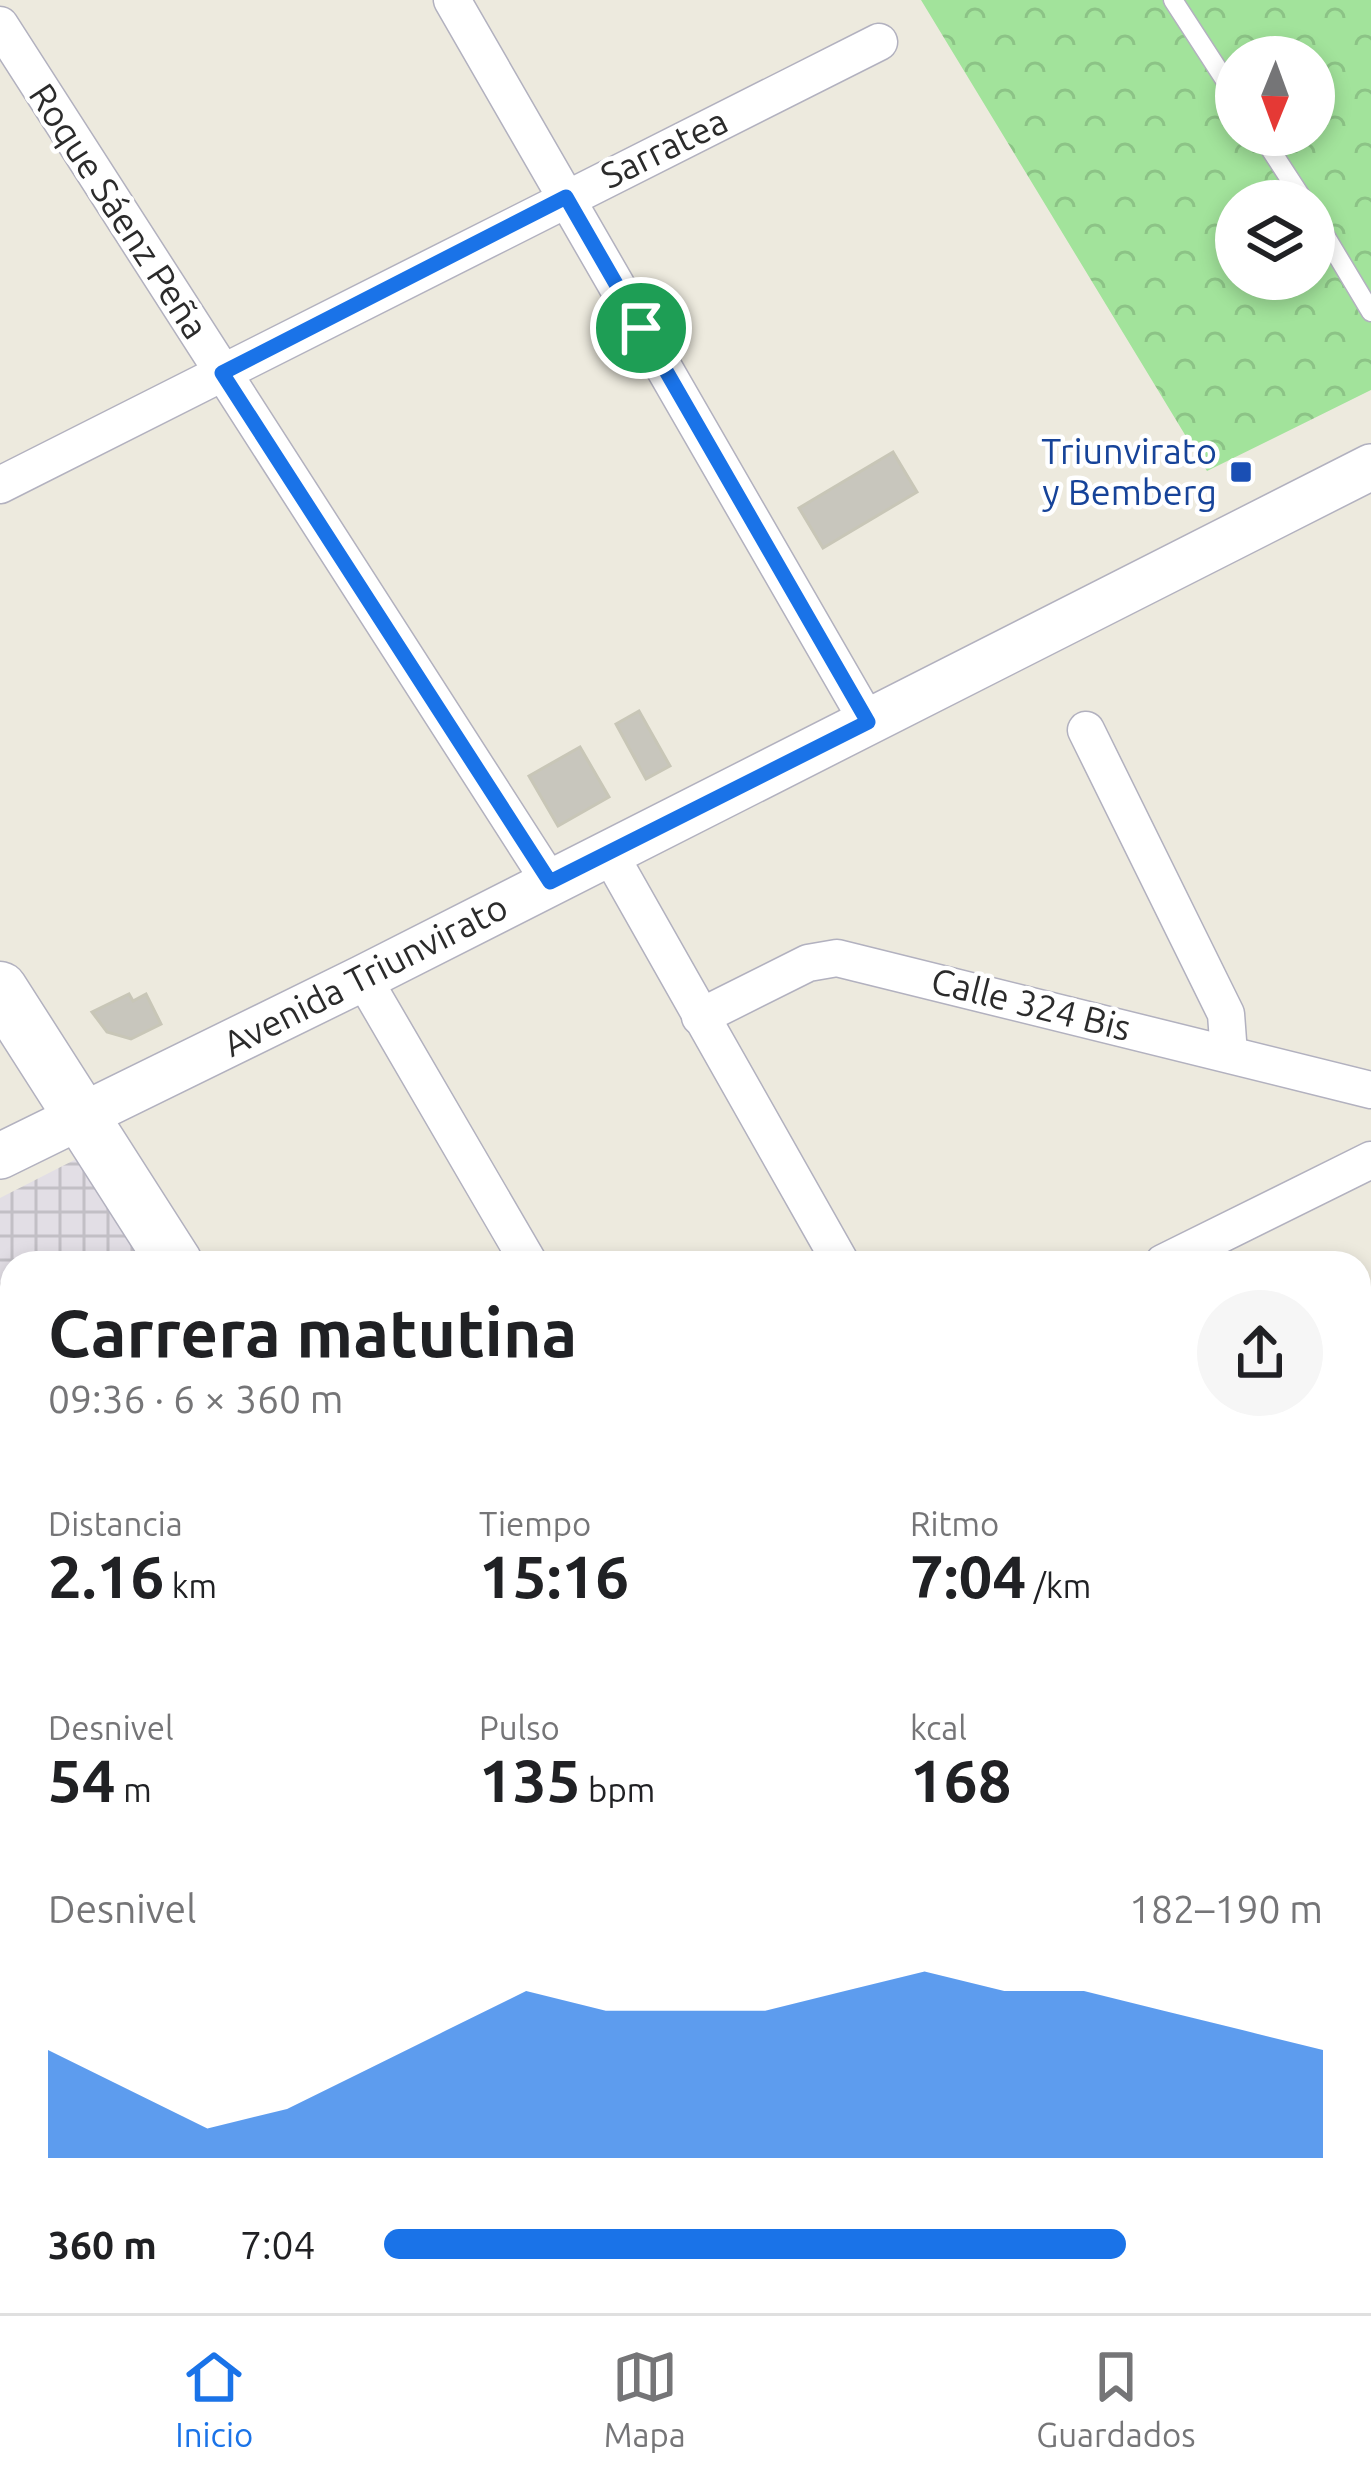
<!DOCTYPE html>
<html lang="es">
<head>
<meta charset="utf-8">
<style>
	body { margin:0; font-family:Ubuntu,sans-serif; background:#f6f6f6; color:#202124; height:100vh; display:flex; flex-direction:column; font-size:45px; white-space:nowrap }
	* { box-sizing:border-box; margin:0 }
	p { font-size:39px; color:#757577 }
	.icon { flex:none; width:66px; height:66px; fill:none; stroke:currentColor; stroke-width:2; stroke-linecap:round; stroke-linejoin:round }
	.map { position:relative; flex:1; overflow:hidden }
	.details { position:absolute; left:0px; top:1251px; width:1371px; height:1062px; display:flex; flex-direction:column; background:#fff; border-radius:36px 36px 0 0; box-shadow:0 6px 18px #0003 }
	.details>* { flex:none }
	.needle { width:78px; rotate:181deg }
	.controls { position:absolute; left:1215px; top:36px; display:grid; gap:24px }
	.controls a { display:grid; place-items:center; width:120px; height:120px; border-radius:50%; background:#fff; box-shadow:0 6px 18px #0003; font-size:60px }
	.pin { position:absolute; display:grid; place-items:center; width:102px; height:102px; color:#fff; margin:-51px; border:6px solid #fff; border-radius:50%; box-shadow:0 3px 12px #0007 }
	.round { display:grid; place-items:center; flex:none; width:126px; height:126px; border-radius:63px; background:#f6f6f6 }
	.summary { display:flex; align-items:center; justify-content:space-between; height:204px; padding:0 48px }
	h1 { font-size:66px; font-weight:600; line-height:90px }
	.figures { display:grid; grid-template-columns:repeat(3,1fr); gap:18px; height:204px; padding:12px 48px }
	.figures div { display:grid; align-content:center }
	.figures b { font-size:60px; font-weight:600 }
	.figures small { font-size:33px; font-weight:400 }
	.figures p { font-size:33px }
	.chart { height:336px; padding:24px 48px }
	.chart p { display:flex; justify-content:space-between }
	.chart svg { width:100%; height:216px; margin-top:12px; fill:#1a73e8; opacity:.7 }
	ul { padding:0 48px; list-style:none; font-size:39px }
	li { display:grid; grid-template-columns:192px 144px 1fr; align-items:center; height:90px }
	li i { height:30px; border-radius:15px; background:#1a73e8 }
	.tab-bar { display:flex; justify-content:space-around; align-items:center; height:168px; border-top:3px solid #e0e0e0; background:#fff; font-size:33px; color:#757577 }
	.tab-bar a { display:grid; justify-items:center; gap:6px }
	.tab-bar .selected { color:#1a73e8 }
	.map>svg:first-child { display:block }
</style>
</head>
<body>
<div class="map">
<svg width="1371" height="2313" viewBox="0 0 1371 2313">
	<defs>
		<pattern id="industrial-grid" width="8" height="8" patternUnits="userSpaceOnUse" patternTransform="scale(3)"><rect width="8" height="8" fill="#e2dee5"/><path d="M0 4h8M4 0v8" fill="none" stroke="#c2bfc5"/></pattern>
		<pattern id="forest-crowns" width="20" height="18" patternUnits="userSpaceOnUse" patternTransform="scale(3)"><rect width="20" height="18" fill="#a2e39b"/><path d="M2 6a3 3 0 1 1 6 0M12 15a3 3 0 1 1 6 0" fill="none" stroke="#8cc386"/></pattern>
	</defs>
	<rect width="100%" height="100%" fill="#edeade"/>
	<path fill="url(#industrial-grid)" d="M88,1153L157,1263H12V2301H805L812,2313H0V1198Z"/>
	<path fill="url(#forest-crowns)" fill-rule="evenodd" d="M921,0H1371V390L1207,471ZM1236,57H1314V135H1236ZM1236,201H1314V279H1236Z"/>
	<g fill="#c8c6bd" stroke="#c8c6b7" stroke-width="3">
		<path d="M893,452L917,492L823,548L799,508Z"/>
		<path d="M639,711L670,766L646,779L616,724Z"/>
		<path d="M580,747L609,797L558,826L529,776Z"/>
		<path d="M129,994L133,1001L146,994L161,1024L131,1039L107,1032L92,1012Z"/>
	</g>
	<g fill="none" stroke-linecap="round" stroke-linejoin="round">
		<defs>
			<g id="service">
				<path d="M1173,0L1236,97"/>
				<path d="M1261,135L1304,201"/>
				<path d="M1314,217L1371,312"/>
				<path d="M0,2049L12,2037"/>
			</g>
			<g id="minor">
				<path d="M452,0L868,722"/>
				<path d="M0,25L550,882"/>
				<path d="M0,485L879,42"/>
				<path d="M1086,730L1226,1014L1229,1054"/>
				<path d="M609,853L841,1263"/>
				<path d="M363,978L529,1263"/>
				<path d="M700,1017L808,963L837,958L1371,1090"/>
				<path d="M1163,1263L1371,1160"/>
				<path d="M1359,2055L1371,2073"/>
				<path d="M1359,2128L1371,2134"/>
				<path d="M1359,2217L1371,2210"/>
				<path d="M1196,2313L1216,2301"/>
			</g>
			<path id="tertiary" d="M0,1156L363,978L1371,467"/>
			<g id="secondary">
				<path d="M0,989L175,1263"/>
				<path d="M833,2301L840,2313"/>
			</g>
		</defs>
		<use href="#service" stroke="#b2b1bf" stroke-width="21"/>
		<use href="#minor" stroke="#b2b1bf" stroke-width="39"/>
		<use href="#tertiary" stroke="#b2b1bf" stroke-width="48"/>
		<use href="#secondary" stroke="#b2b1bf" stroke-width="57"/>
		<use href="#service" stroke="#fff" stroke-width="18"/>
		<use href="#minor" stroke="#fff" stroke-width="36"/>
		<use href="#tertiary" stroke="#fff" stroke-width="45"/>
		<use href="#secondary" stroke="#fff" stroke-width="54"/>
	</g>
	<g fill="none" stroke-linecap="round" stroke-linejoin="round">
		<defs>
			<path id="route" d="M566,197L868,722L550,882L222,373Z"/>
		</defs>
		<use href="#route" stroke="#fff" stroke-width="24"/>
		<use href="#route" stroke="#1a73e8" stroke-width="15"/>
	</g>
	<rect fill="#1a4fb4" stroke="#fff" stroke-width="4.5" x="1229" y="460" width="24" height="24" rx="6"/>
	<g text-anchor="middle" stroke-width="9" stroke-linejoin="round" paint-order="stroke">
		<g font-size="36" fill="#2b2b2b" stroke="#fff">
			<text transform="translate(664 148) rotate(-26)" y="13">Sarratea</text>
			<text transform="translate(119 211) rotate(57)" y="13">Roque Sáenz Peña</text>
			<text transform="translate(365 975) rotate(-27)" y="13">Avenida Triunvirato</text>
			<text transform="translate(1031 1004) rotate(14)" y="13">Calle 324 Bis</text>
		</g>
		<g font-size="36" fill="#164399" stroke="#fff" text-anchor="end">
			<text x="1217" y="464">Triunvirato<tspan x="1217" dy="41">y Bemberg</tspan></text>
		</g>
	</g>
</svg>
<div class="controls">
<a><svg class="needle" viewBox="-14 -14 28 28"><path d="M0-13l5 13h-10z" fill="#e53935"/><path d="M0 13l5-13h-10z" fill="#757577"/></svg></a>
<a><svg class="icon" aria-label="layers" viewBox="0 0 24 24"><path d="M12 4l9 5-9 5-9-5zM3 14l9 5 9-5"/></svg></a>
</div>
<div class="pin" style="left:641px;top:328px;background:#1e9e55"><svg class="icon" aria-label="arrive" viewBox="0 0 24 24"><path d="M6 21V4h12l-3 4 3 4H6"/></svg></div>
<section class="details">
<div class="summary"><div><h1>Carrera matutina</h1><p>09:36 · 6 × 360 m</p></div><a class="round"><svg class="icon" aria-label="share" viewBox="0 0 24 24"><path d="M12 15V3M7 8l5-5 5 5M5 13v7h14v-7"/></svg></a></div>
<div class="figures">
<div><p>Distancia</p><b>2.16<small> km</small></b></div>
<div><p>Tiempo</p><b>15:16</b></div>
<div><p>Ritmo</p><b>7:04<small> /km</small></b></div>
</div>
<div class="figures">
<div><p>Desnivel</p><b>54<small> m</small></b></div>
<div><p>Pulso</p><b>135<small> bpm</small></b></div>
<div><p>kcal</p><b>168</b></div>
</div>
<div class="chart"><p><span>Desnivel</span>182–190 m</p>
<svg viewBox="0 0 160 44" preserveAspectRatio="none"><path d="M0 44V22L10 30L20 38L30 34L40 26L50 18L60 10L70 14L80 14L90 14L100 10L110 6L120 10L130 10L140 14L150 18L160 22V44z"/></svg>
</div>
<ul>
<li><b>360 m</b>7:04<i style="width:79%"></i></li>
</ul>
</section>
</div>
<nav class="tab-bar">
<a class="selected"><svg class="icon" aria-label="home" viewBox="0 0 24 24"><path d="M3 11l9-7 9 7M6 9v11h12V9"/></svg>Inicio</a>
<a><svg class="icon" aria-label="map" viewBox="0 0 24 24"><path d="M3 6l6-2 6 2 6-2v14l-6 2-6-2-6 2zM9 4v14M15 6v14"/></svg>Mapa</a>
<a><svg class="icon" aria-label="saved" viewBox="0 0 24 24"><path d="M7 4h10v16l-5-4-5 4z"/></svg>Guardados</a>
</nav>
</body>
</html>
